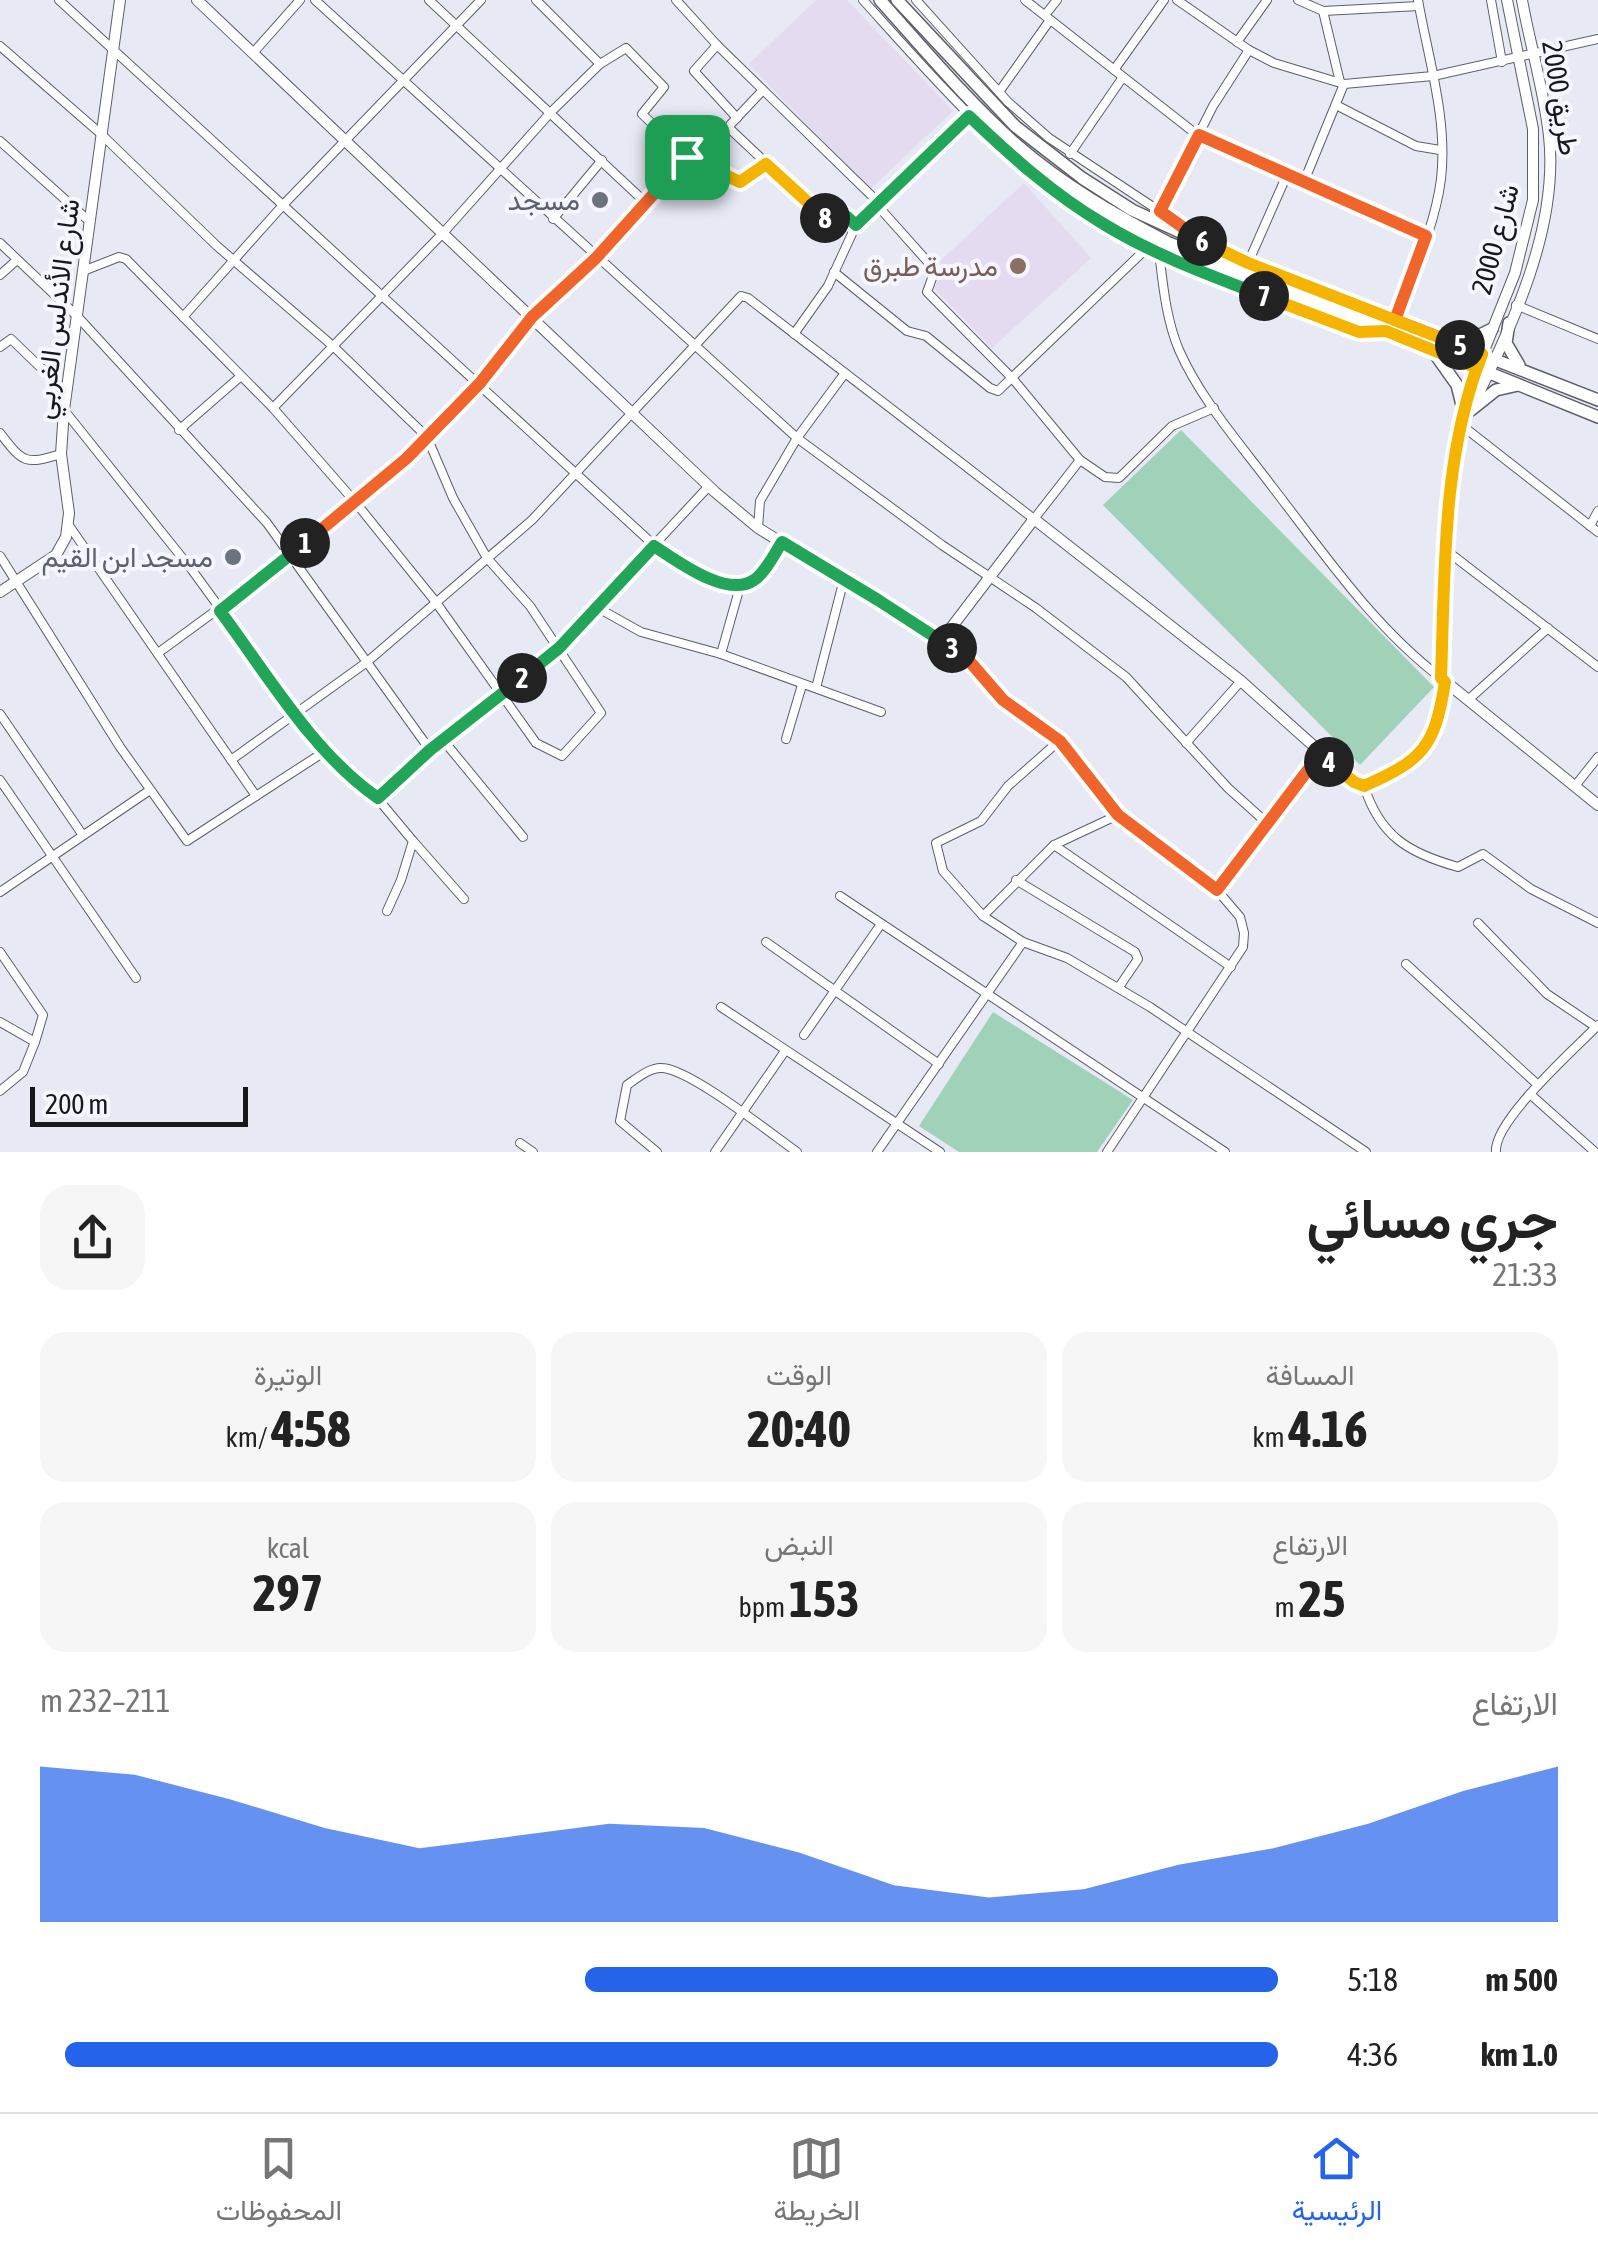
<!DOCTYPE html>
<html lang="ar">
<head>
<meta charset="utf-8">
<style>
	body { margin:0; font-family:"Asap Condensed",Vazirmatn,sans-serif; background:#f6f6f6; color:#222; direction:rtl; height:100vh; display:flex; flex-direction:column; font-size:38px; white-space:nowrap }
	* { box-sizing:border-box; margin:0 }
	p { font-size:32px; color:#767676 }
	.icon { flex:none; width:55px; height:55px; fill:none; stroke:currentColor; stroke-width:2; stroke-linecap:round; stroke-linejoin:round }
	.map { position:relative; height:1152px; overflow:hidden; direction:ltr }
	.side { display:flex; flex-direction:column; background:#fff; flex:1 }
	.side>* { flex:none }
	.scale { position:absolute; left:30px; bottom:25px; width:218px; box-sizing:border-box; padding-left:10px; border:5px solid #17181c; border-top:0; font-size:28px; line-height:35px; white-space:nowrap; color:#17181c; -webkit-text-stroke:8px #f5f6ff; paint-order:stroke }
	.pin { position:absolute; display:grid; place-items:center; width:85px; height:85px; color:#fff; margin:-42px; border-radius:20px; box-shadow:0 5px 15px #0006 }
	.km { position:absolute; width:50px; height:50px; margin:-25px; border-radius:50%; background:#222; color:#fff; font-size:28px; line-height:50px; text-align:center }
	.round { display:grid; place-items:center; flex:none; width:105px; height:105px; border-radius:30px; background:#f6f6f6 }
	.headline { display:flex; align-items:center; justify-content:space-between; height:170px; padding:0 40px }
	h1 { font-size:55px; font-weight:700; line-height:75px }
	.figures { display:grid; grid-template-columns:repeat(3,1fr); gap:15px; height:170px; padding:10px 40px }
	.figures div { display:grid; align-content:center; border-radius:25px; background:#f6f6f6; text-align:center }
	.figures b { font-size:50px; font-weight:700 }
	.figures small { font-size:28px; font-weight:400 }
	.figures p { font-size:28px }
	.chart { height:280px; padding:20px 40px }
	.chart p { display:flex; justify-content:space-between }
	.chart svg { width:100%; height:180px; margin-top:10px; fill:#2563eb; opacity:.7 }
	ul { padding:0 40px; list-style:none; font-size:32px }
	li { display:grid; grid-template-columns:160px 120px 1fr; align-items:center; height:75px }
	li i { height:25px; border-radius:12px; background:#2563eb }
	.tab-bar { display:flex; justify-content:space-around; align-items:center; height:140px; border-top:2px solid #e0e0e0; background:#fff; font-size:28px; color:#767676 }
	.tab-bar a { display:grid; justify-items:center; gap:5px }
	.tab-bar .selected { color:#2563eb }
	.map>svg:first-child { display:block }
</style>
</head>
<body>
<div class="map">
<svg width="1598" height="1152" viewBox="0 0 1598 1152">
	<rect width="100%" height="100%" fill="#e7e9f4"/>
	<g fill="#e5dbf0">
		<path d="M816,0H847L953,111L869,190L749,64Z"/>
		<path d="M1024,183L1091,258L992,348L934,288L942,273L940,261Z"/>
	</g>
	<g fill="#a0d1b9">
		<path d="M1181,430L1434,687L1360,765L1103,505Z"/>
		<path d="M993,1012L1133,1100L1097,1152H959L919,1126Z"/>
	</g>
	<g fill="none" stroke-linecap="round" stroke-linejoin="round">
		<defs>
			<g id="minor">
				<path d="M59,0L655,546C686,566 715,592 754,580L782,542"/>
				<path d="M315,0L797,438L942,545L1036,608L1126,677L1228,788L1268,824"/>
				<path d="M429,0L645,202"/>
				<path d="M676,0L717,45L879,203"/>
				<path d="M863,0C937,82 1007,164 1101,222C1154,256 1216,277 1274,300C1306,312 1347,337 1382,331"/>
				<path d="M916,0L1008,102L1049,138L1194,234"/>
				<path d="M1025,0L1191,130L1286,177L1426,237"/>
				<path d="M1177,0L1249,50L1274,63L1344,84L1433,76L1598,39"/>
				<path d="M1298,0L1323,11L1419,6"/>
				<path d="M1491,0L1502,62"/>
				<path d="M1323,11L1340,82"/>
				<path d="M1045,15L1057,0"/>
				<path d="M1237,42L1267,0"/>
				<path d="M717,45L694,71L737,118"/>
				<path d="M0,46L101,134L217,246L334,347L427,437L453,498L487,558L530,606L601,713L562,756L536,743L435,601L356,503L273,408L126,259L119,257L83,271"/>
				<path d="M253,53L300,0"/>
				<path d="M600,64L626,48L664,87L642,114L687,157"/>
				<path d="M1114,70L1164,0"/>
				<path d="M763,90L730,125V129L830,223L844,216L856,225"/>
				<path d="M999,92L1050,20"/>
				<path d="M1336,105L1416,146L1440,150"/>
				<path d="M0,141L89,221"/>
				<path d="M1070,154L1123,77"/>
				<path d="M1303,184L1344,84"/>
				<path d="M1160,211L1213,106L1249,50"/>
				<path d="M553,219L602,160"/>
				<path d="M0,243L77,316L267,523L430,750"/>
				<path d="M1159,252C1163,285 1166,319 1179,350C1201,400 1241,445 1274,489C1325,555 1374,627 1441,678"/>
				<path d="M1248,263L1286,177"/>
				<path d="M834,272L907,331L926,336L990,388L998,391L1148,247"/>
				<path d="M0,275L17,260"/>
				<path d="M1516,305L1598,339"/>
				<path d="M183,317L284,204L481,0"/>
				<path d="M1395,320C1412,275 1435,227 1441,179C1448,119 1428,58 1418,0"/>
				<path d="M794,334L828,286L856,225L969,116"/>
				<path d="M0,347L11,339L66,392"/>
				<path d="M273,408L444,232L551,112L600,64L536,0"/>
				<path d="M64,410L192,570L326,754L350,778L378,799L430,750L559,647L709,486"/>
				<path d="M1460,424L1598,532"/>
				<path d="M179,430L241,376"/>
				<path d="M0,433C23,463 25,465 61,454"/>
				<path d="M1080,460L1105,477L1119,478L1172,426L1214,408"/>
				<path d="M68,524L256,796L324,752"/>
				<path d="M1590,526L1598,511"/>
				<path d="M758,528L760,501L797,438L845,373"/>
				<path d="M1447,551L1598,667"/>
				<path d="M0,556L120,747L187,841L256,796"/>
				<path d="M598,608L641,632L721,654L881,712"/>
				<path d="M941,641L971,663L1003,700L1059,741L1118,815L1217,890L1240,917L1244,933L1243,947L1107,1152"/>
				<path d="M158,653L289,557L407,458L480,383L532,317L596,258L687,157L737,181L745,180L766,164"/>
				<path d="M721,654L741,583"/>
				<path d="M816,688L844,579"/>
				<path d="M1468,700L1548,628"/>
				<path d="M0,714L82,834"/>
				<path d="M786,739L802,685"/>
				<path d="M443,740L523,837"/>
				<path d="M1059,741L1008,786L981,821L936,843L943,871L983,916L1023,942L1067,958L1150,1007L1366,1152"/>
				<path d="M1186,743L1241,681"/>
				<path d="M231,760L367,662L532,520L741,296L748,298L1034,519L1080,460L1013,379L927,292L935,270L877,205"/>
				<path d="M0,780L136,978"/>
				<path d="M1364,786C1380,836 1408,853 1458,867L1483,854L1531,889L1598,923"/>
				<path d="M1575,786L1598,757"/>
				<path d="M378,799L413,841L401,880L387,911"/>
				<path d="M413,841L464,899"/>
				<path d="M1054,845L1231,967"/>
				<path d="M1016,880L1135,952L1138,959L1119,987"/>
				<path d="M1217,890L1320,754"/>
				<path d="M0,892L150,790"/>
				<path d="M840,896L1225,1152"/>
				<path d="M983,916L1054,845L1118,815"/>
				<path d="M1478,923L1547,994L1596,1027"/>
				<path d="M766,942L939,1064"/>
				<path d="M0,952L43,1015L35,1042"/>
				<path d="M1406,964L1538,1085"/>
				<path d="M721,1007L940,1152"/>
				<path d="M0,1022L35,1042L23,1072L0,1091"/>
				<path d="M804,1035L881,924"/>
				<path d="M1530,1094L1595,1152"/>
				<path d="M520,1143L533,1152"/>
				<path d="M657,1152L620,1121L627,1085C636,1079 650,1067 662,1068C690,1069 770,1133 797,1152"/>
				<path d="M715,1152L785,1051"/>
				<path d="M877,1152L1023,942"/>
				<path d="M1496,1152C1493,1121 1575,1049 1598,1025"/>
			</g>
			<g id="tertiary">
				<path d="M197,0L715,492L758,528L941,641L1034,519L1241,681L1354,782L1364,786C1423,760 1434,747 1445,682"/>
				<path d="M1507,0L1533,129V200L1515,273L1477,368L1456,438L1441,678L1598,805"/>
				<path d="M1472,407C1512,326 1559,228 1549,136C1544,90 1530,45 1522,0"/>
				<path d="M0,592L56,555L66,537L69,513L61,454L64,410L120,0"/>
			</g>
			<g id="secondary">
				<path d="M880,0C924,49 968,102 1018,146C1063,185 1115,215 1167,242L1598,417"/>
				<path d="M897,0L1015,126L1082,178L1132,210L1248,263L1598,400"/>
				<path d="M1509,323L1506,343L1519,365"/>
				<path d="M1460,345L1492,329"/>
				<path d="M1435,354L1457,385L1463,409"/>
				<path d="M1471,410L1496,390L1518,385"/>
			</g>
		</defs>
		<use href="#minor" stroke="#5d5f68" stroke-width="10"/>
		<use href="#tertiary" stroke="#5d5f68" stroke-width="12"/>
		<use href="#secondary" stroke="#5d5f68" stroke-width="14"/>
		<use href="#minor" stroke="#fff" stroke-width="8"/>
		<use href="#tertiary" stroke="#fff" stroke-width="10"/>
		<use href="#secondary" stroke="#fff" stroke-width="11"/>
	</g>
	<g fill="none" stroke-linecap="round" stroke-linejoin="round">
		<defs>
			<path id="split-1" d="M305,543L407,458L480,383L532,317L596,258L687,157"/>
			<path id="split-2" d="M305,543L220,611C267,674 313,753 378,798L430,750L522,678"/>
			<path id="split-3" d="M522,678L559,648L654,546C676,560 727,599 754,580C765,573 775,553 782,542L878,600L952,648"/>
			<path id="split-4" d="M952,648L971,663L1003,700L1060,741L1118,815L1217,890L1320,754L1329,762"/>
			<path id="split-5" d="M1329,762L1354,782L1364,786C1423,760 1435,747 1445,682L1441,678C1445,569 1442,456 1482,354L1460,345"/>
			<path id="split-6" d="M1202,241L1160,211L1199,135L1426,236L1395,320L1460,345"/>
			<path id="split-7" d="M1202,241L1248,263L1482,354L1477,368L1386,331L1359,332L1264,296"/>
			<path id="split-8" d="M825,218L831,223L846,216L856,225L969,116C1011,156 1052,193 1102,223C1152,254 1209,275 1264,296"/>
			<path id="split-9" d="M687,157L740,182L766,164L825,218"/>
		</defs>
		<use href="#split-1" stroke="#fff" stroke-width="20"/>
		<use href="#split-2" stroke="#fff" stroke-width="20"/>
		<use href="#split-3" stroke="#fff" stroke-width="20"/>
		<use href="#split-4" stroke="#fff" stroke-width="20"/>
		<use href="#split-5" stroke="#fff" stroke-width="20"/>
		<use href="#split-6" stroke="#fff" stroke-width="20"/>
		<use href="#split-7" stroke="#fff" stroke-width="20"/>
		<use href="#split-8" stroke="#fff" stroke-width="20"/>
		<use href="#split-9" stroke="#fff" stroke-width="20"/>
		<use href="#split-1" stroke="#f0652b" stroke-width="12"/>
		<use href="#split-2" stroke="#22a559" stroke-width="12"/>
		<use href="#split-3" stroke="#22a559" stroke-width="12"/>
		<use href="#split-4" stroke="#f0652b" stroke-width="12"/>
		<use href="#split-5" stroke="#f5b400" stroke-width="12"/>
		<use href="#split-6" stroke="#f0652b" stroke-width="12"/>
		<use href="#split-7" stroke="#f5b400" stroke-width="12"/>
		<use href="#split-8" stroke="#22a559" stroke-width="12"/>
		<use href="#split-9" stroke="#f5b400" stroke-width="12"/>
	</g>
	<g fill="#6b7280" stroke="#f5f6ff" stroke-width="4">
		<circle cx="600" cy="200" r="10"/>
		<circle cx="233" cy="557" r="10"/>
	</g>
	<circle fill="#8d6e63" stroke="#f5f6ff" stroke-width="4" cx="1018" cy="266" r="10"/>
	<g text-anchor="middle" stroke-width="8" stroke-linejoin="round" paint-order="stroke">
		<g font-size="28" fill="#17181c" stroke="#f5f6ff">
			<text transform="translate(1561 98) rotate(81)" y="10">طريق 2000</text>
			<text transform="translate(1495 239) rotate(-75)" y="10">شارع 2000</text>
			<text transform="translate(56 309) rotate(-83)" y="10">شارع الأندلس الغربي</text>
		</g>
		<g font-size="28" fill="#5b616d" stroke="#f5f6ff" text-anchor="end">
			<text x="580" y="210">مسجد</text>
			<text x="213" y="567">مسجد ابن القيم</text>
		</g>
		<g font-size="28" fill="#785e54" stroke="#f5f6ff" text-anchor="end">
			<text x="998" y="276">مدرسة طبرق</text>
		</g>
	</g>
</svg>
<div class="scale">200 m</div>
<div class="pin" style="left:687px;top:157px;background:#1e9e55"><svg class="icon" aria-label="arrive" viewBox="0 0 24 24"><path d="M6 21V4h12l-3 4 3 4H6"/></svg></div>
<b class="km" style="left:305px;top:543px">1</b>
<b class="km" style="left:522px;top:678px">2</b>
<b class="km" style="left:952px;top:648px">3</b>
<b class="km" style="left:1329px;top:762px">4</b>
<b class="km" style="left:1460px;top:345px">5</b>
<b class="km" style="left:1202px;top:241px">6</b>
<b class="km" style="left:1264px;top:296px">7</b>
<b class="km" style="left:825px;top:218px">8</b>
</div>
<section class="side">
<div class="headline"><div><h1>جري مسائي</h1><p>21:33</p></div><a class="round"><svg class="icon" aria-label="share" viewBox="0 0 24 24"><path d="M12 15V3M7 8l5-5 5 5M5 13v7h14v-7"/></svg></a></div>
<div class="figures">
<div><p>المسافة</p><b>4.16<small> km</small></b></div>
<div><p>الوقت</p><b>20:40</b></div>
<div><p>الوتيرة</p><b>4:58<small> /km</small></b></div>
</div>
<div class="figures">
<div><p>الارتفاع</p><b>25<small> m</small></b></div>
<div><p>النبض</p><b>153<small> bpm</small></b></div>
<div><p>kcal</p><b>297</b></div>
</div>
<div class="chart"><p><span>الارتفاع</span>211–232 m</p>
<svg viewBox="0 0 160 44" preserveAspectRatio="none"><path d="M0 44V6L10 8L20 14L30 21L40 26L50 23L60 20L70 21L80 27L90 35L100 38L110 36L120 30L130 26L140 20L150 12L160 6V44z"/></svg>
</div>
<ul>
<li><b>500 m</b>5:18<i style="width:56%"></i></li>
<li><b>1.0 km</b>4:36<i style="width:98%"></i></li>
</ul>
</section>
<nav class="tab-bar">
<a class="selected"><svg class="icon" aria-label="home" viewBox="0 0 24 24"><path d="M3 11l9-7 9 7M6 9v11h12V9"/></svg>الرئيسية</a>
<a><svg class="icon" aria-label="map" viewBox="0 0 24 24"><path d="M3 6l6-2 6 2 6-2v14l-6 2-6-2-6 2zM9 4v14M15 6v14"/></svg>الخريطة</a>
<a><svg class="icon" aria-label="saved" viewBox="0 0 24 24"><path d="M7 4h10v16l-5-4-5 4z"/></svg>المحفوظات</a>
</nav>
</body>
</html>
